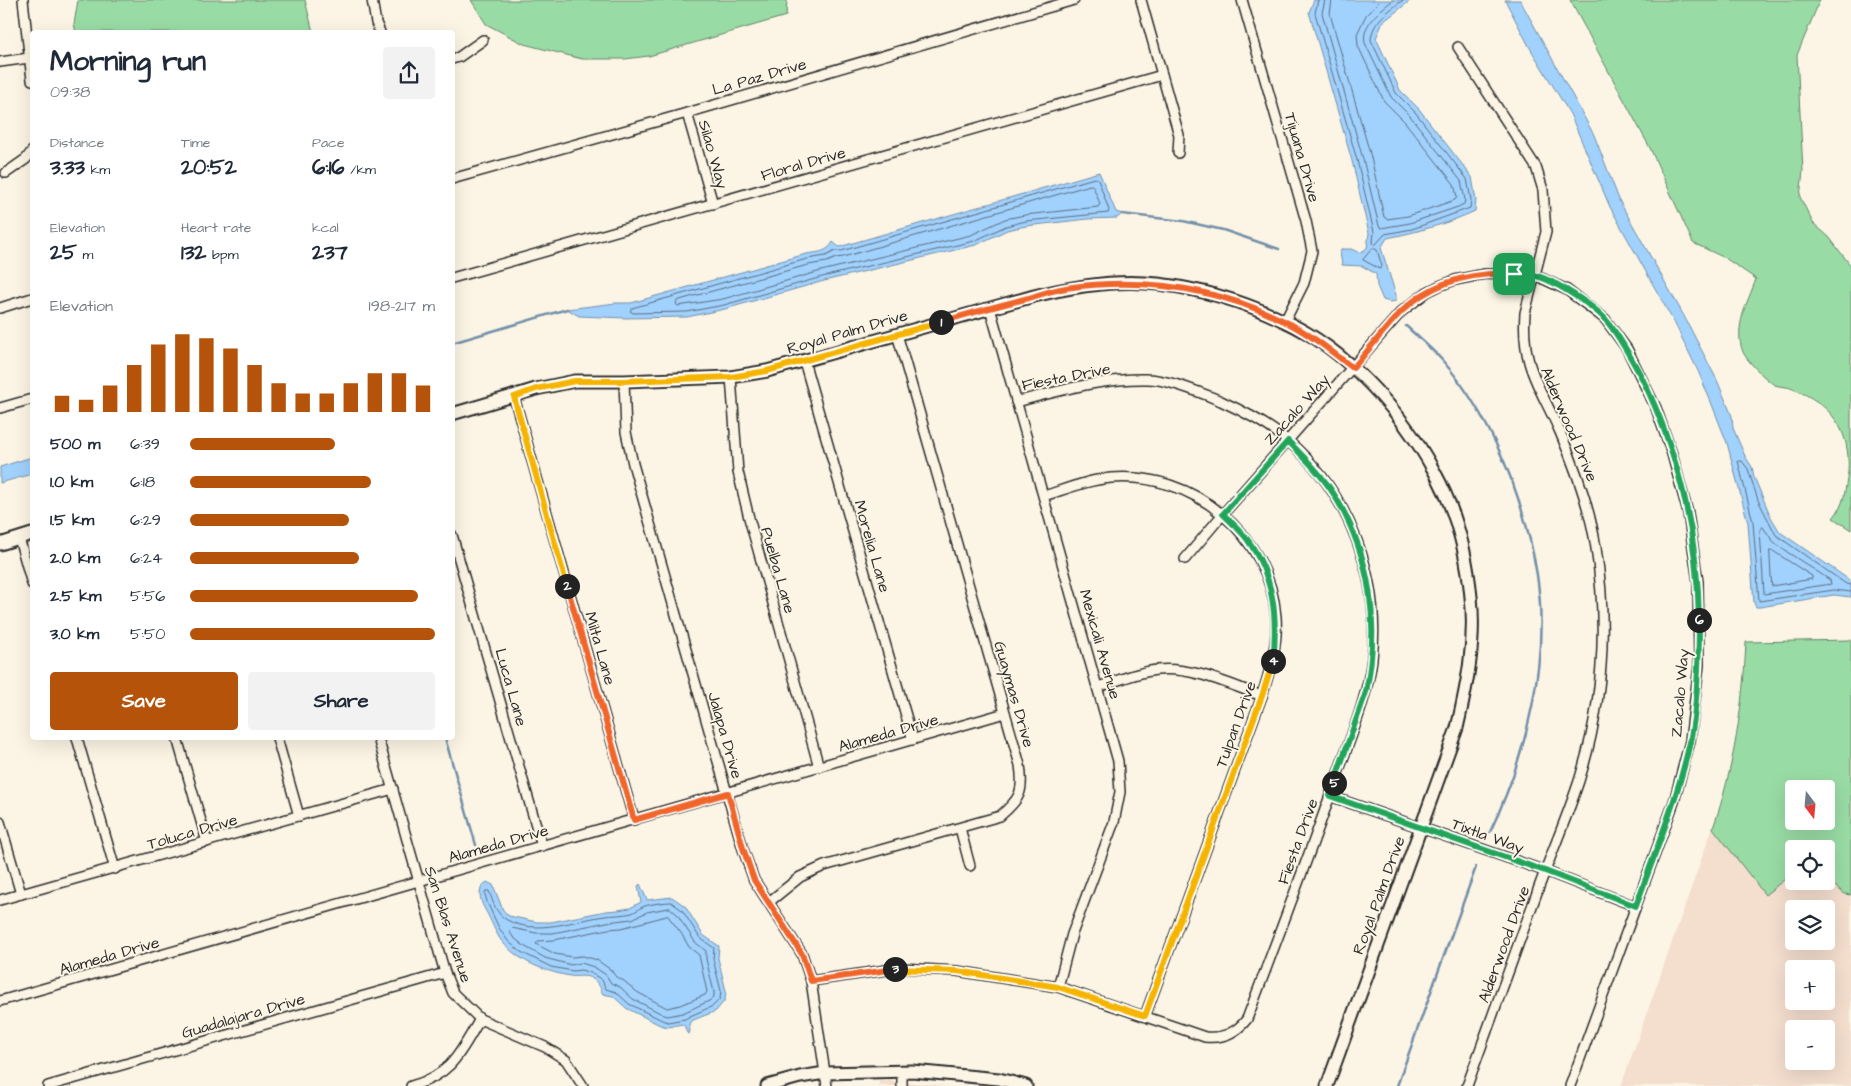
<!DOCTYPE html>
<html lang="en">
<head>
<meta charset="utf-8">
<style>
	body { margin:0; font-family:"Architects Daughter",sans-serif; background:#f2f2f3; color:#1f2937; height:100vh; display:flex; flex-direction:column; font-size:19px; white-space:nowrap }
	* { box-sizing:border-box; margin:0 }
	p { font-size:16px; color:#747a83 }
	.icon { flex:none; width:28px; height:28px; fill:none; stroke:currentColor; stroke-width:2; stroke-linecap:round; stroke-linejoin:round }
	.map { position:relative; flex:1; overflow:hidden }
	.side { position:absolute; left:30px; top:30px; width:425px; height:710px; display:flex; flex-direction:column; background:#fff; border-radius:5px; box-shadow:0 5px 20px #0002 }
	.side>* { flex:none }
	.needle { width:32px; rotate:164deg }
	.buttons { position:absolute; left:1785px; top:780px; display:grid; gap:10px }
	.buttons a { display:grid; place-items:center; width:50px; height:50px; border-radius:5px; background:#fff; box-shadow:0 5px 20px #0002; font-size:25px }
	.pin { position:absolute; display:grid; place-items:center; width:42px; height:42px; color:#fff; margin:-21px; border-radius:10px; box-shadow:0 2px 8px #0006 }
	.km { position:absolute; width:25px; height:25px; margin:-12px; border-radius:50%; background:#222; color:#fff; font-size:14px; line-height:25px; text-align:center }
	.round { display:grid; place-items:center; flex:none; width:52px; height:52px; border-radius:5px; background:#f2f2f3 }
	.summary { display:flex; align-items:center; justify-content:space-between; height:85px; padding:0 20px }
	h1 { font-size:28px; font-weight:700; line-height:38px }
	.figures { display:grid; grid-template-columns:repeat(3,1fr); gap:8px; height:85px; padding:5px 20px }
	.figures div { display:grid; align-content:center }
	.figures b { font-size:21px; font-weight:700 }
	.figures small { font-size:14px; font-weight:400 }
	.figures p { font-size:14px }
	.chart { height:140px; padding:10px 20px }
	.chart p { display:flex; justify-content:space-between }
	.chart svg { width:100%; height:90px; margin-top:5px; stroke:#b45309; stroke-width:6 }
	.action { display:flex; gap:10px; margin-top:auto; padding:10px 20px }
	.action a { flex:1; height:58px; border-radius:5px; background:#b45309; color:#fff; font-size:20px; font-weight:700; line-height:58px; text-align:center }
	.action a+a { background:#f2f2f3; color:#1f2937 }
	ul { padding:0 20px; list-style:none; font-size:16px }
	li { display:grid; grid-template-columns:80px 60px 1fr; align-items:center; height:38px }
	li i { height:12px; border-radius:6px; background:#b45309 }
	.map>svg:first-child { display:block }
</style>
</head>
<body>
<div class="map">
<svg width="1851" height="1086" viewBox="0 0 1851 1086">
	<rect width="100%" height="100%" fill="#fcf5e5"/>
	<filter id="ink" filterUnits="userSpaceOnUse"><feTurbulence type="fractalNoise" baseFrequency=".02" numOctaves="2"/><feDisplacementMap in="SourceGraphic" scale="10" xChannelSelector="R" yChannelSelector="G"/><feConvolveMatrix kernelMatrix="1 2 1 2 8 2 1 2 1" color-interpolation-filters="sRGB"/></filter>
	<g filter="url(#ink)">
		<g fill="#f4dece" fill-rule="evenodd">
			<path d="M1851,640V1086H1621L1722,801L1739,727L1744,682L1746,642ZM1794,789H1826V821H1794ZM1794,849H1826V881H1794ZM1794,909H1826V941H1794ZM1794,969H1826V1001H1794ZM1794,1029H1826V1061H1794Z"/>
			<path d="M879,1080L948,1086H879Z"/>
		</g>
		<g fill="#99dba5" stroke="#628368" fill-rule="evenodd">
			<path d="M78,0H305L313,32H76L74,24Z"/>
			<path d="M471,0H787L786,16L649,56L625,59H582L524,44L486,24Z"/>
			<path d="M1570,0H1820L1797,55L1803,171L1800,197L1813,223L1829,237L1851,266V530L1833,518C1845,504 1845,490 1848,472C1851,430 1831,404 1793,389C1787,386 1780,387 1775,385C1767,381 1746,360 1743,352C1733,327 1748,302 1756,279L1725,258L1693,243L1650,148Z"/>
			<path d="M1851,640V895L1845,894L1826,879V849H1794V872L1765,895L1713,828C1734,768 1743,706 1746,642ZM1794,789H1826V821H1794Z"/>
		</g>
		<g fill="#a1d1fd" stroke="#728fa9">
			<path d="M1314,0H1411L1383,22L1376,38L1400,90L1419,109L1472,177L1476,200L1475,211C1447,224 1417,232 1387,238L1381,248L1396,295V301L1390,302L1383,300L1377,286L1376,274L1362,266L1342,265L1340,252L1342,249H1351L1360,253L1367,248L1369,233L1352,161L1309,12Z"/>
			<path d="M1505,0H1520L1594,135L1620,202L1684,316L1717,380L1732,416L1733,428L1745,456L1752,467L1754,477L1771,517L1780,532L1848,579L1851,583V597L1834,595L1760,607H1756L1754,603L1748,523L1727,443L1711,402L1698,371L1676,326L1610,207L1570,114L1530,48Z"/>
			<path d="M1099,172L1116,212L1122,214L1117,218L1088,219L1026,226L1007,230L976,245L824,281L725,309L687,317L625,318L579,316L567,309L616,303H631L806,254C818,252 827,253 833,242L839,247Z"/>
			<path d="M32,457V474L0,483V467Z"/>
			<path d="M487,882L493,885L503,910L509,916L537,922H551L606,911L618,910L630,908L641,902L638,886L640,884L647,900L672,897L685,906L703,935L719,946L718,958L726,991L725,1000L716,1011L691,1021L689,1024L690,1031L689,1034L687,1033L684,1025L682,1024L668,1027L660,1025L626,1008L613,996L603,994C600,990 601,987 598,984C588,972 580,978 570,976C547,972 522,963 505,945C497,937 493,925 488,915C483,906 477,897 482,886Z"/>
		</g>
		<g fill="none" stroke-linecap="round" stroke-linejoin="round">
			<g stroke="#5a6d7f" stroke-width="1">
				<path d="M1318,0L1315,13L1357,160L1374,232L1373,243L1375,245L1385,234L1412,229L1470,208L1471,200L1467,179L1415,112L1396,93L1371,40C1372,21 1390,10 1403,0"/>
				<path d="M1325,0L1322,13L1363,159L1379,226L1381,228L1410,223L1458,207L1464,204L1465,200L1461,181L1411,117L1391,97L1365,43C1361,24 1381,10 1393,0"/>
				<path d="M1332,0L1330,14L1371,157L1384,217L1387,219L1408,216L1455,200L1457,197L1454,184L1405,122L1384,101L1358,46L1357,34L1366,15L1381,0"/>
				<path d="M1095,178L1098,179L1109,210L1108,213L1026,221L1006,226L974,241L822,277L724,305L687,312L633,313L630,311L632,308L807,259L826,256L835,251H841Z"/>
				<path d="M1091,185L1093,186L1100,204L1098,207L1025,215L1005,219L971,235L821,271L723,299L678,306L676,304L677,301L683,299L808,265L827,262L836,258L843,257Z"/>
				<path d="M1373,248L1377,250L1382,266L1380,269L1363,260Z"/>
				<path d="M1763,527L1772,540L1781,548L1830,580L1831,584L1764,594L1760,530Z"/>
				<path d="M1770,551H1773L1807,573L1812,576V579L1772,586Z"/>
				<path d="M1851,585L1846,584L1776,535L1758,500L1748,469L1742,461H1738L1753,522L1759,601L1834,590L1851,592"/>
				<path d="M486,891H489C493,902 496,914 507,920C537,936 574,920 605,916C614,915 623,915 632,913C637,911 641,907 645,906C650,904 666,902 671,902L682,910L700,938L714,948L713,959L721,991L720,999L713,1006L690,1016L685,1019L668,1022L662,1020L629,1004L616,992L606,989L602,980L591,973L581,970L573,971L551,967L521,952L508,941L499,928L487,902L485,894Z"/>
				<path d="M670,908L677,914L695,942L706,951V959L714,992V997L709,1001L683,1013L668,1016L664,1015L633,999L620,987L611,983L606,975L594,967L581,963L571,965L545,958L524,946L513,937L509,931L512,928L536,933H553L607,922L632,919L647,912Z"/>
				<path d="M668,916L681,933L689,947L699,955L707,992L705,995L680,1005L667,1008L637,992L624,981L616,977L611,970L597,960L583,956L572,957L555,954L536,944L538,941L554,940L608,929L621,928Z"/>
			</g>
			<g stroke="#728fa9" stroke-width="2.5">
				<path d="M1122,214L1183,221L1223,230L1279,249"/>
				<path d="M1406,326C1418,337 1431,348 1442,360C1473,395 1495,437 1512,481C1523,511 1532,543 1537,575C1550,661 1526,756 1490,832"/>
				<path d="M452,343L567,309"/>
				<path d="M445,738L476,845"/>
				<path d="M1397,1086L1476,867"/>
			</g>
			<defs>
				<g id="street">
					<path d="M23,0L32,80"/>
					<path d="M372,0L376,23L380,32"/>
					<path d="M1141,0L1179,135L1178,153"/>
					<path d="M1242,0L1306,221L1312,251L1304,283L1285,321"/>
					<path d="M1458,47L1536,167L1543,190L1546,232L1525,313C1521,367 1540,386 1560,432C1576,469 1590,508 1596,548C1608,627 1603,705 1579,781C1567,817 1552,852 1539,887C1515,954 1491,1020 1467,1086"/>
					<path d="M452,59L459,57L483,40"/>
					<path d="M0,62L29,58"/>
					<path d="M687,113L713,204"/>
					<path d="M6,173L26,159L32,151"/>
					<path d="M452,179L687,113L1074,0"/>
					<path d="M452,278L1162,75"/>
					<path d="M0,308L32,298"/>
					<path d="M990,308L1118,761L1120,792L1114,822L1072,934L1058,987"/>
					<path d="M804,361L913,740"/>
					<path d="M731,377L738,472L749,518L819,767"/>
					<path d="M624,381L626,432L633,464L743,849L754,880L802,954L811,981L827,1086"/>
					<path d="M514,397L634,820"/>
					<path d="M0,408L32,399"/>
					<path d="M1044,496C1066,489 1088,480 1111,478C1193,471 1270,535 1276,617C1278,645 1270,670 1262,696L1145,1016"/>
					<path d="M452,535L542,846"/>
					<path d="M19,538L32,584"/>
					<path d="M1185,559L1223,514L1401,312L1427,292L1439,286L1455,280L1485,274L1535,275L1567,290L1605,319L1627,349L1656,408L1672,454L1688,513L1698,582L1699,665L1690,741L1674,802L1570,1086"/>
					<path d="M1098,687C1117,681 1137,672 1157,670C1192,666 1230,685 1262,696"/>
					<path d="M77,738L115,869"/>
					<path d="M177,738L207,842"/>
					<path d="M277,738L299,816"/>
					<path d="M378,738L445,973L453,993L480,1019L545,1047L566,1060L583,1086"/>
					<path d="M1330,796L1545,871L1635,906"/>
					<path d="M0,822L21,894"/>
					<path d="M960,828L970,866"/>
					<path d="M0,900L393,789"/>
					<path d="M769,902L800,877L824,866L1000,816C1020,799 1024,792 1020,765L897,334"/>
					<path d="M811,981L900,968L957,971L1058,987L1205,1037C1223,1039 1236,1033 1247,1019C1278,937 1309,856 1338,773C1351,736 1367,699 1372,659C1381,580 1350,493 1288,441C1268,424 1245,412 1221,401C1202,393 1167,379 1147,379C1102,378 1059,391 1016,402"/>
					<path d="M0,1001L1005,713"/>
					<path d="M48,1086L445,973"/>
					<path d="M411,1086C452,1075 460,1053 480,1019"/>
					<path d="M902,1086V1071"/>
				</g>
				<g id="secondary">
					<path d="M452,414L536,389L575,381H624L731,377L767,371L1034,296C1074,286 1117,279 1158,284C1201,289 1245,302 1284,321C1346,349 1402,412 1434,471C1455,509 1467,554 1471,597C1476,642 1467,685 1457,728L1327,1086"/>
					<path d="M0,544L32,534"/>
					<path d="M767,1086L800,1077L825,1073L912,1071L999,1079L1026,1086"/>
				</g>
			</defs>
			<use href="#street" stroke="#2b2b2b" stroke-width="12"/>
			<use href="#secondary" stroke="#2b2b2b" stroke-width="15"/>
			<use href="#street" stroke="#fcf5e5" stroke-width="9"/>
			<use href="#secondary" stroke="#fcf5e5" stroke-width="11"/>
		</g>
	</g>
	<g fill="none" stroke-linecap="round" stroke-linejoin="round" filter="url(#ink)">
		<defs>
			<path id="split-1" d="M941,322C971,313 1000,305 1029,298C1041,294 1054,290 1066,288C1143,277 1214,287 1284,321C1309,333 1331,351 1353,368C1369,350 1384,329 1401,312C1431,282 1472,272 1514,274"/>
			<path id="split-2" d="M567,586L514,397L536,389L575,381H624L731,377L767,371L941,322"/>
			<path id="split-3" d="M567,586L634,820L728,793L743,848L754,880L802,954L811,981L895,969"/>
			<path id="split-4" d="M895,969L957,971L1058,987L1145,1016L1262,696L1273,661"/>
			<path id="split-5" d="M1273,661C1278,617 1274,576 1247,539C1240,530 1231,522 1223,514L1288,441C1305,458 1323,476 1335,496C1371,556 1380,624 1366,692L1334,783"/>
			<path id="split-6" d="M1334,783L1330,796L1545,871L1636,906C1655,852 1678,798 1690,742C1698,704 1699,659 1699,620"/>
			<path id="split-7" d="M1514,274C1521,274 1530,273 1537,276C1555,281 1594,306 1606,320C1621,338 1631,358 1642,378C1679,453 1698,537 1699,620"/>
		</defs>
		<use href="#split-1" stroke="#fff" stroke-width="10"/>
		<use href="#split-2" stroke="#fff" stroke-width="10"/>
		<use href="#split-3" stroke="#fff" stroke-width="10"/>
		<use href="#split-4" stroke="#fff" stroke-width="10"/>
		<use href="#split-5" stroke="#fff" stroke-width="10"/>
		<use href="#split-6" stroke="#fff" stroke-width="10"/>
		<use href="#split-7" stroke="#fff" stroke-width="10"/>
		<use href="#split-1" stroke="#f0652b" stroke-width="6"/>
		<use href="#split-2" stroke="#f5b400" stroke-width="6"/>
		<use href="#split-3" stroke="#f0652b" stroke-width="6"/>
		<use href="#split-4" stroke="#f5b400" stroke-width="6"/>
		<use href="#split-5" stroke="#22a559" stroke-width="6"/>
		<use href="#split-6" stroke="#22a559" stroke-width="6"/>
		<use href="#split-7" stroke="#22a559" stroke-width="6"/>
	</g>
	<g text-anchor="middle" stroke-width="4" stroke-linejoin="round" paint-order="stroke">
		<g font-size="16" fill="#2b2b2b" stroke="#fcf5e5">
			<text transform="translate(759 76) rotate(-16)" y="6">La Paz Drive</text>
			<text transform="translate(714 154) rotate(74)" y="6">Silao Way</text>
			<text transform="translate(1303 157) rotate(74)" y="6">Tijuana Drive</text>
			<text transform="translate(803 163) rotate(-16)" y="6">Floral Drive</text>
			<text transform="translate(847 331) rotate(-16)" y="6">Royal Palm Drive</text>
			<text transform="translate(1066 376) rotate(-11)" y="6">Fiesta Drive</text>
			<text transform="translate(1296 409) rotate(-48)" y="6">Zacalo Way</text>
			<text transform="translate(1570 424) rotate(67)" y="6">Alderwood Drive</text>
			<text transform="translate(873 546) rotate(74)" y="6">Morelia Lane</text>
			<text transform="translate(779 570) rotate(74)" y="6">Puelba Lane</text>
			<text transform="translate(1101 644) rotate(74)" y="6">Mexicali Avenue</text>
			<text transform="translate(601 648) rotate(74)" y="6">Milta Lane</text>
			<text transform="translate(512 687) rotate(74)" y="6">Luca Lane</text>
			<text transform="translate(1679 693) rotate(-85)" y="6">Zacalo Way</text>
			<text transform="translate(1015 694) rotate(74)" y="6">Guaymas Drive</text>
			<text transform="translate(1235 724) rotate(-70)" y="6">Tulpan Drive</text>
			<text transform="translate(888 732) rotate(-16)" y="6">Alameda Drive</text>
			<text transform="translate(726 735) rotate(74)" y="6">Jalapa Drive</text>
			<text transform="translate(192 831) rotate(-16)" y="6">Toluca Drive</text>
			<text transform="translate(1488 835) rotate(20)" y="6">Tixtla Way</text>
			<text transform="translate(1297 841) rotate(-70)" y="6">Fiesta Drive</text>
			<text transform="translate(498 843) rotate(-16)" y="6">Alameda Drive</text>
			<text transform="translate(1378 895) rotate(-70)" y="6">Royal Palm Drive</text>
			<text transform="translate(449 924) rotate(72)" y="6">San Blas Avenue</text>
			<text transform="translate(1503 944) rotate(-70)" y="6">Alderwood Drive</text>
			<text transform="translate(109 955) rotate(-16)" y="6">Alameda Drive</text>
			<text transform="translate(243 1015) rotate(-16)" y="6">Guadalajara Drive</text>
		</g>
	</g>
</svg>
<div class="buttons">
<a><svg class="needle" viewBox="-14 -14 28 28"><path d="M0-13l5 13h-10z" fill="#e53935"/><path d="M0 13l5-13h-10z" fill="#747a83"/></svg></a>
<a><svg class="icon" aria-label="locate" viewBox="0 0 24 24"><circle cx="12" cy="12" r="6"/><path d="M12 2v4M12 18v4M2 12h4M18 12h4"/></svg></a>
<a><svg class="icon" aria-label="layers" viewBox="0 0 24 24"><path d="M12 4l9 5-9 5-9-5zM3 14l9 5 9-5"/></svg></a>
<a>+</a>
<a>−</a>
</div>
<div class="pin" style="left:1514px;top:274px;background:#1e9e55"><svg class="icon" aria-label="arrive" viewBox="0 0 24 24"><path d="M6 21V4h12l-3 4 3 4H6"/></svg></div>
<b class="km" style="left:941px;top:322px">1</b>
<b class="km" style="left:567px;top:586px">2</b>
<b class="km" style="left:895px;top:969px">3</b>
<b class="km" style="left:1273px;top:661px">4</b>
<b class="km" style="left:1334px;top:783px">5</b>
<b class="km" style="left:1699px;top:620px">6</b>
<section class="side">
<div class="summary"><div><h1>Morning run</h1><p>09:38</p></div><a class="round"><svg class="icon" aria-label="share" viewBox="0 0 24 24"><path d="M12 15V3M7 8l5-5 5 5M5 13v7h14v-7"/></svg></a></div>
<div class="figures">
<div><p>Distance</p><b>3.33<small> km</small></b></div>
<div><p>Time</p><b>20:52</b></div>
<div><p>Pace</p><b>6:16<small> /km</small></b></div>
</div>
<div class="figures">
<div><p>Elevation</p><b>25<small> m</small></b></div>
<div><p>Heart rate</p><b>132<small> bpm</small></b></div>
<div><p>kcal</p><b>237</b></div>
</div>
<div class="chart"><p><span>Elevation</span>198–217 m</p>
<svg viewBox="0 0 160 44" preserveAspectRatio="none"><path d="M5 44V36M15 44V38M25 44V31M35 44V21M45 44V11M55 44V6M65 44V8M75 44V13M85 44V21M95 44V30M105 44V35M115 44V35M125 44V30M135 44V25M145 44V25M155 44V31"/></svg>
</div>
<ul>
<li><b>500 m</b>6:39<i style="width:59%"></i></li>
<li><b>1.0 km</b>6:18<i style="width:74%"></i></li>
<li><b>1.5 km</b>6:29<i style="width:65%"></i></li>
<li><b>2.0 km</b>6:24<i style="width:69%"></i></li>
<li><b>2.5 km</b>5:56<i style="width:93%"></i></li>
<li><b>3.0 km</b>5:50<i style="width:100%"></i></li>
</ul>
<div class="action"><a>Save</a><a>Share</a></div>
</section>
</div>
</body>
</html>
